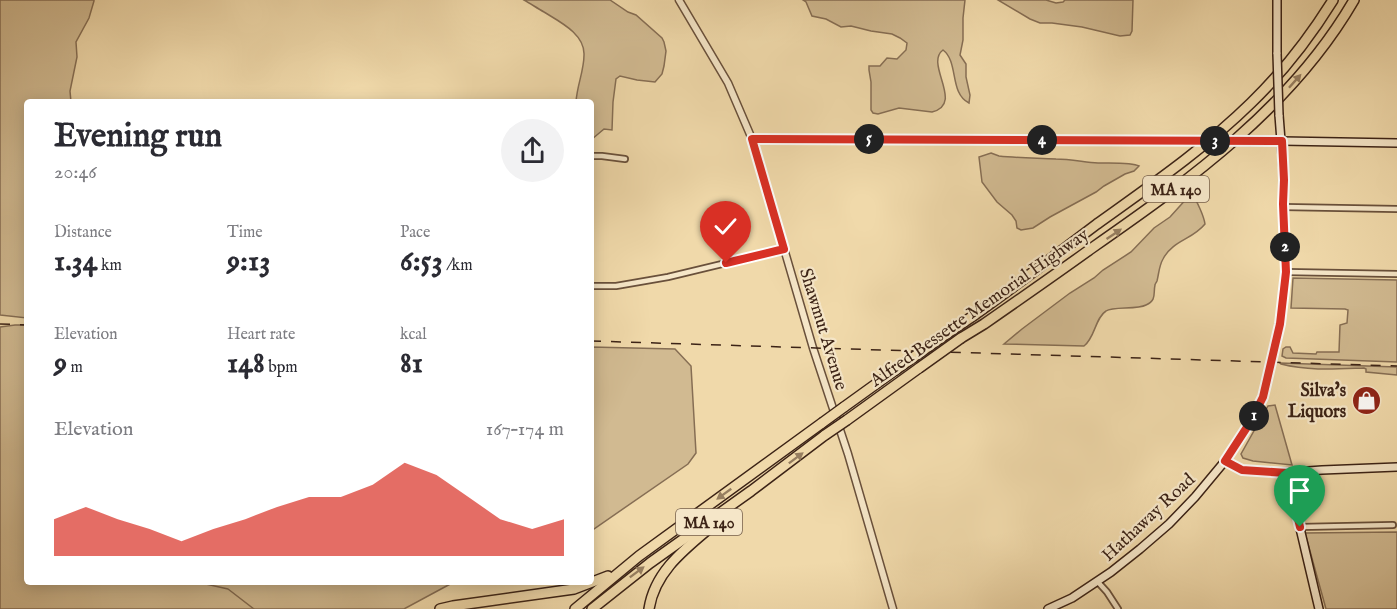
<!DOCTYPE html>
<html lang="en">
<head>
<meta charset="utf-8">
<style>
	body { margin:0; font-family:"IM FELL English",serif; background:#f2f2f3; color:#2b2b33; height:100vh; display:flex; flex-direction:column; font-size:22px; white-space:nowrap }
	* { box-sizing:border-box; margin:0 }
	p { font-size:20px; color:#7c7c81 }
	.icon { flex:none; width:33px; height:33px; fill:none; stroke:currentColor; stroke-width:2; stroke-linecap:round; stroke-linejoin:round }
	.map { position:relative; flex:1; overflow:hidden }
	.side { position:absolute; left:24px; top:99px; width:570px; height:486px; display:flex; flex-direction:column; background:#fff; border-radius:6px; box-shadow:0 3px 15px #0003 }
	.side>* { flex:none }
	.pin { position:absolute; display:grid; place-items:center; width:51px; height:51px; color:#fff; margin:-62px -26px; border-radius:50% 50% 50% 0; rotate:-45deg; box-shadow:0 0 6px #0007 }
	.pin .icon { rotate:45deg }
	.km { position:absolute; width:30px; height:30px; margin:-15px; border-radius:50%; background:#222; color:#fff; font-size:16px; line-height:30px; text-align:center }
	.round { display:grid; place-items:center; flex:none; width:63px; height:63px; border-radius:32px; background:#f2f2f3 }
	.head { display:flex; align-items:center; justify-content:space-between; height:102px; padding:0 30px }
	h1 { font-size:33px; font-weight:700; line-height:45px }
	.stats { display:grid; grid-template-columns:repeat(3,1fr); gap:9px; height:102px; padding:6px 30px }
	.stats div { display:grid; align-content:center }
	.stats b { font-size:30px; font-weight:700 }
	.stats small { font-size:16px; font-weight:400 }
	.stats p { font-size:16px }
	.chart { height:168px; padding:12px 30px }
	.chart p { display:flex; justify-content:space-between }
	.chart svg { width:100%; height:108px; margin-top:6px; fill:#d93025; opacity:.7 }
	.map>svg:first-child { display:block }
</style>
</head>
<body>
<div class="map">
<svg width="1397" height="609" viewBox="0 0 1397 609">
	<rect width="100%" height="100%" fill="#f0d9aa"/>
	<filter id="stains"><feTurbulence type="fractalNoise" baseFrequency=".00333" numOctaves="4"/><feColorMatrix values="0 0 0 0 .2 0 0 0 0 .09 0 0 0 0 .02 0 0 0 .5 -.17"/></filter>
	<radialGradient id="worn" r=".72"><stop offset=".6" stop-color="#630" stop-opacity="0"/><stop offset="1" stop-color="#630" stop-opacity=".3"/></radialGradient>
	<g fill="#d1ba91" stroke="#866e54" stroke-width="1.5">
		<path d="M0,0H94V1L89,18L76,42L77,57L70,91L71,102H27V318L0,315Z"/>
		<path d="M524,0H610L628,12L636,15L662,38L664,42L666,51L664,66L662,74L655,82L637,80L620,76L616,79L613,102L612,130L604,129L591,140V102H576C577,85 584,71 584,55C585,34 560,22 544,12C537,8 531,4 524,0Z"/>
		<path d="M803,0H965L963,18V40L960,55L966,64V77L970,95L969,103C949,93 959,62 943,50C924,64 965,104 932,112L899,108L878,114L873,113L871,110V82L869,70V66H880L887,58L897,59L906,50L907,43L900,38L892,34L871,31L851,26L841,27L826,19L812,16L806,2Z"/>
		<path d="M998,0H1046L1056,3L1063,2L1065,0H1133L1132,31L1130,35L1120,36L1082,27L1052,23H1040L1030,19Z"/>
		<path d="M991,153L999,156C1018,158 1037,158 1056,159C1070,159 1084,162 1098,163C1108,163 1132,162 1139,166L1134,171L1125,174L1104,186L1096,192L1050,217L1033,228L1021,230L1017,228L1016,221L1012,215L997,202L982,182L979,157Z"/>
		<path d="M1192,195C1197,200 1204,217 1205,224C1192,240 1173,240 1163,259C1159,266 1159,273 1157,281C1156,283 1155,284 1155,285C1153,294 1157,300 1146,305C1137,310 1113,306 1106,311C1095,318 1095,338 1084,346L1004,344L1022,329L1070,293L1094,278L1103,270L1131,252L1154,228L1170,217L1189,196Z"/>
		<path d="M1293,278L1397,280V362L1286,358L1282,356L1283,349L1286,347H1290L1293,353L1316,354L1317,352H1339L1340,325L1347,323L1348,310L1345,309L1291,308Z"/>
		<path d="M15,325H27V582H454L404,609H0V327Z"/>
		<path d="M591,347L675,349L691,366L696,453L688,464L591,531Z"/>
		<path d="M1280,363L1397,367V375L1366,372V369L1364,368C1336,369 1308,371 1281,364Z"/>
		<path d="M1275,405L1292,465L1253,461L1243,458L1241,454L1268,406Z"/>
		<path d="M1397,532V609H1326L1305,533Z"/>
	</g>
	<g fill="none" stroke-linecap="round" stroke-linejoin="round">
		<path stroke="#836b51" stroke-width="1.5" d="M197,582L228,589L254,609"/>
		<defs>
			<g id="minor">
				<path d="M591,156H602L625,159"/>
				<path d="M1283,207L1397,209"/>
				<path d="M1286,272L1397,274"/>
				<path d="M591,286H616L668,277L784,249"/>
				<path d="M1300,527L1393,525"/>
				<path d="M1097,581L1107,592L1118,609"/>
			</g>
			<g id="tertiary">
				<path d="M679,0L728,83L752,139L813,348L848,454L893,609"/>
				<path d="M752,139L1187,141"/>
				<path d="M1251,142L1282,141"/>
			</g>
			<g id="secondary">
				<path d="M1277,0V54"/>
				<path d="M1282,141L1397,143"/>
				<path d="M1225,461L1242,470L1281,473L1322,470L1397,467"/>
				<path d="M1287,473L1319,609"/>
				<path d="M1048,609L1072,598L1111,572L1140,549L1169,524L1195,497L1225,461L1257,411L1263,397L1280,324L1286,272L1283,204L1284,180L1279,115"/>
			</g>
			<g id="motorway">
				<path d="M942,337L973,316C1015,286 1056,255 1097,224C1150,186 1204,149 1251,103C1282,73 1310,37 1333,0"/>
				<path d="M961,338L984,324C1020,299 1056,274 1092,248C1191,179 1292,107 1354,0"/>
				<path d="M844,407L894,371"/>
				<path d="M847,420L919,368"/>
				<path d="M440,609L453,606L574,589L608,576"/>
				<path d="M575,609L639,556L822,423"/>
				<path d="M592,609L650,563L751,491L825,435"/>
				<path d="M649,609C655,569 689,546 718,521"/>
			</g>
		</defs>
		<use href="#minor" stroke="#69503b" stroke-width="8"/>
		<use href="#tertiary" stroke="#69503b" stroke-width="9"/>
		<use href="#secondary" stroke="#3c2316" stroke-width="10"/>
		<use href="#motorway" stroke="#3c2316" stroke-width="12"/>
		<use href="#minor" stroke="#f5e6c8" stroke-width="4.5"/>
		<use href="#tertiary" stroke="#f5e6c8" stroke-width="6"/>
		<use href="#secondary" stroke="#f5e6c8" stroke-width="7"/>
		<use href="#motorway" stroke="#f0d9aa" stroke-width="9"/>
		<g stroke="#3c2316" stroke-width="1.5" stroke-dasharray="10 10" stroke-linecap="butt">
			<path d="M0,324L27,325"/>
			<path d="M591,341L1397,366"/>
		</g>
		<defs>
			<path id="tertiary-bridge" d="M1187,141L1251,142"/>
			<path id="secondary-bridge" d="M1277,54L1279,115"/>
			<g id="motorway-bridge">
				<path d="M919,368L961,338"/>
				<path d="M894,371L942,337"/>
				<path d="M822,423L844,407"/>
				<path d="M825,435L847,420"/>
			</g>
		</defs>
		<use href="#tertiary-bridge" stroke="#69503b" stroke-width="9" stroke-linecap="butt"/>
		<use href="#secondary-bridge" stroke="#3c2316" stroke-width="10" stroke-linecap="butt"/>
		<use href="#motorway-bridge" stroke="#3c2316" stroke-width="12" stroke-linecap="butt"/>
		<use href="#tertiary-bridge" stroke="#f5e6c8" stroke-width="6"/>
		<use href="#secondary-bridge" stroke="#f5e6c8" stroke-width="7"/>
		<use href="#motorway-bridge" stroke="#f0d9aa" stroke-width="9"/>
	</g>
	<defs><path id="oneway-solid" d="M-6-.8H1V-3.2L6.5 0L1 3.2V.8H-6Z" transform="scale(1.5)"/></defs>
	<g fill="#967e60">
		<use href="#oneway-solid" transform="translate(1295 81) rotate(-48)"/>
		<use href="#oneway-solid" transform="translate(1114 234) rotate(-34)"/>
		<use href="#oneway-solid" transform="translate(796 458) rotate(-37)"/>
		<use href="#oneway-solid" transform="translate(724 494) rotate(144)"/>
		<use href="#oneway-solid" transform="translate(637 572) rotate(-37)"/>
	</g>
	<g fill="none" stroke-linecap="round" stroke-linejoin="round">
		<defs>
			<path id="route" d="M726,263L784,249L752,139L1282,141L1284,180L1283,204L1286,272L1280,324L1263,397L1251,421L1225,461L1242,470L1287,473L1300,527"/>
		</defs>
		<use href="#route" stroke="#fff" stroke-width="12"/>
		<use href="#route" stroke="#d93025" stroke-width="8"/>
	</g>
	<defs>
		<symbol id="shop-disc" viewBox="-11 -11 22 22"><circle r="9.5" fill="#8f2418" stroke="#f5e6c8"/><path d="M-5-2.5h2.3a2.7 3.5 0 0 1 5.4 0H5L5.5 6h-11ZM-1.5-2.5h3a1.5 2.3 0 0 0-3 0Z" fill="#fff"/></symbol>
	</defs>
	<g fill-rule="evenodd">
		<use href="#shop-disc" x="1350" y="384" width="33" height="33"/>
	</g>
	<g text-anchor="middle" stroke-width="4.5" stroke-linejoin="round" paint-order="stroke">
		<g fill="#f5e6c8" stroke="#745e4b" stroke-width="1.5">
			<rect x="1143" y="176" width="66" height="26" rx="4.5"/>
			<rect x="676" y="509" width="66" height="26" rx="4.5"/>
		</g>
		<g font-size="16" font-weight="bold" fill="#3c2316">
			<text x="1176" y="195">MA 140</text>
			<text x="709" y="528">MA 140</text>
		</g>
		<g font-size="18" fill="#3c2316" stroke="#f5e6c8">
			<text transform="translate(979 307) rotate(-35)" y="6">Alfred Bessette Memorial Highway</text>
			<text transform="translate(824 329) rotate(73)" y="6">Shawmut Avenue</text>
			<text transform="translate(1148 517) rotate(-43)" y="6">Hathaway Road</text>
		</g>
		<g font-size="18" font-weight="bold" fill="#3c2316" stroke="#f5e6c8" text-anchor="end">
			<text x="1346" y="396">Silva's<tspan x="1346" dy="21">Liquors</tspan></text>
		</g>
	</g>
	<rect width="100%" height="100%" filter="url(#stains)"/>
	<rect width="100%" height="100%" fill="url(#worn)"/>
</svg>
<div class="pin" style="left:1300px;top:527px;background:#1e9e55"><svg class="icon" aria-label="arrive" viewBox="0 0 24 24"><path d="M6 21V4h12l-3 4 3 4H6"/></svg></div>
<div class="pin" style="left:726px;top:263px;background:#d93025"><svg class="icon" aria-label="check" viewBox="0 0 24 24"><path d="M5 12l5 5 9-10"/></svg></div>
<b class="km" style="left:1254px;top:416px">1</b>
<b class="km" style="left:1285px;top:247px">2</b>
<b class="km" style="left:1215px;top:141px">3</b>
<b class="km" style="left:1042px;top:140px">4</b>
<b class="km" style="left:869px;top:139px">5</b>
<section class="side">
<div class="head"><div><h1>Evening run</h1><p>20:46</p></div><a class="round"><svg class="icon" aria-label="share" viewBox="0 0 24 24"><path d="M12 15V3M7 8l5-5 5 5M5 13v7h14v-7"/></svg></a></div>
<div class="stats">
<div><p>Distance</p><b>1.34<small> km</small></b></div>
<div><p>Time</p><b>9:13</b></div>
<div><p>Pace</p><b>6:53<small> /km</small></b></div>
</div>
<div class="stats">
<div><p>Elevation</p><b>9<small> m</small></b></div>
<div><p>Heart rate</p><b>148<small> bpm</small></b></div>
<div><p>kcal</p><b>81</b></div>
</div>
<div class="chart"><p><span>Elevation</span>167–174 m</p>
<svg viewBox="0 0 160 44" preserveAspectRatio="none"><path d="M0 44V29L10 24L20 29L30 33L40 38L50 33L60 29L70 24L80 20L90 20L100 15L110 6L120 11L130 20L140 29L150 33L160 29V44z"/></svg>
</div>
</section>
</div>
</body>
</html>
